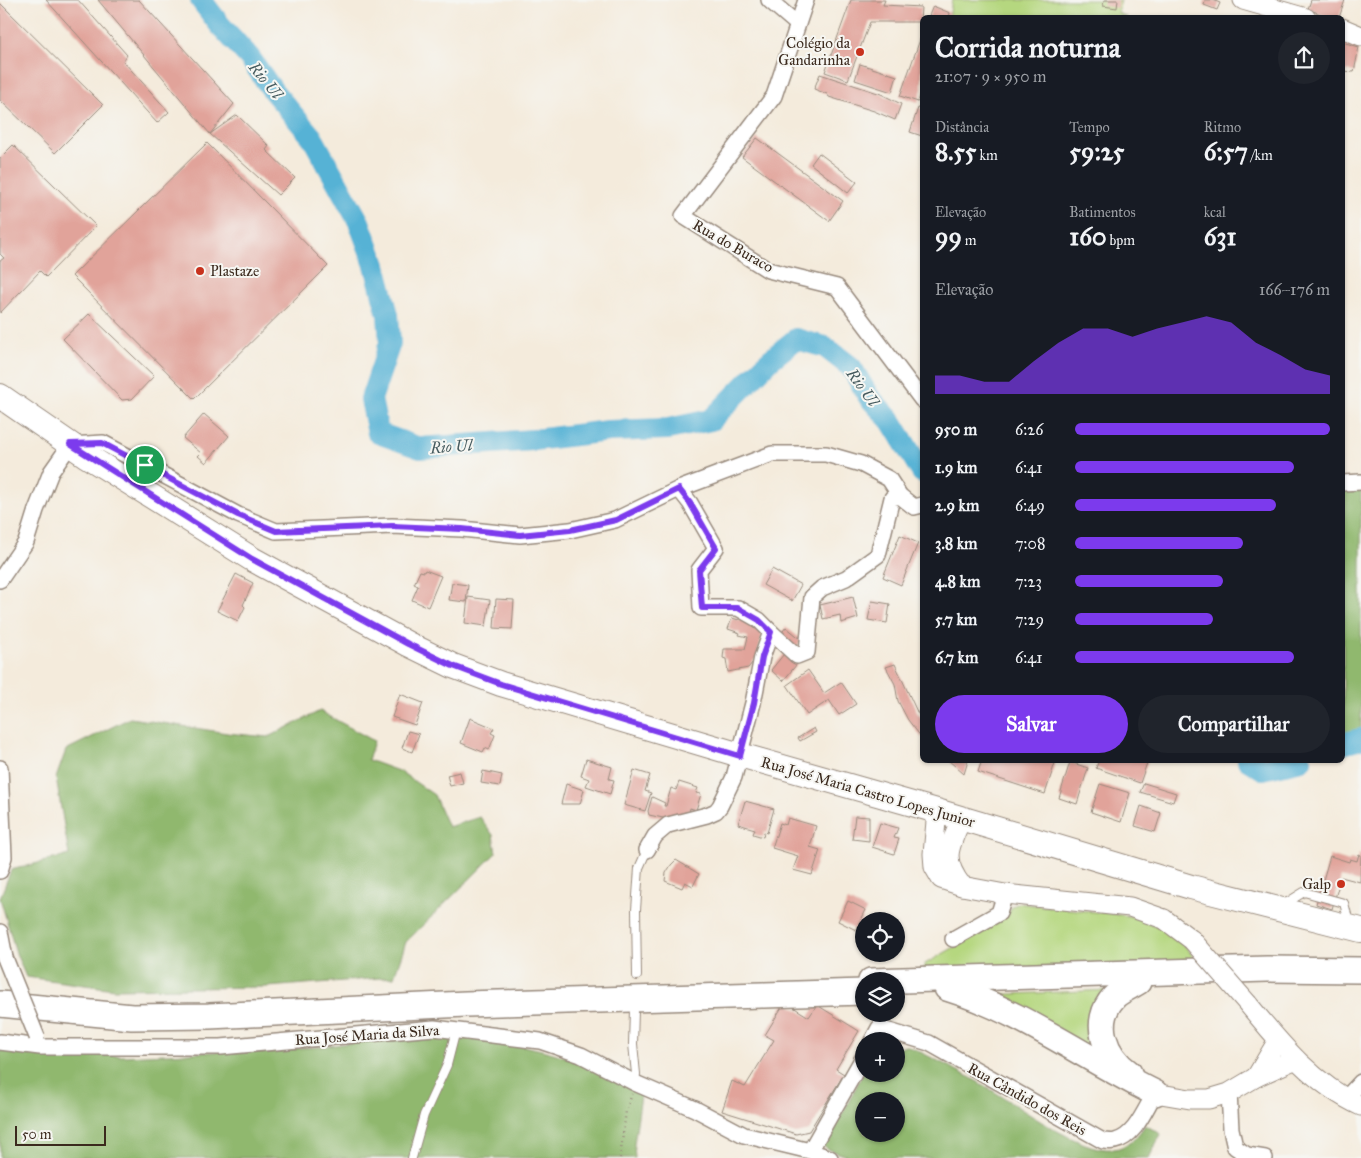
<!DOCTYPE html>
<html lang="pt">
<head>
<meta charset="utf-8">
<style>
	body { margin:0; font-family:"IM FELL Great Primer",serif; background:#20242c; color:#f1f3f6; height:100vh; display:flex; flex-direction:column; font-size:19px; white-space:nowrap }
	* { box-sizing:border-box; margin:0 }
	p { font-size:16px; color:#9ea1a6 }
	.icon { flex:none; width:28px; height:28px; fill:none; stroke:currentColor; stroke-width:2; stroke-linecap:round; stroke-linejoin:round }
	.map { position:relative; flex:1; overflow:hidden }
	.panel { position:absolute; left:920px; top:15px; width:425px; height:748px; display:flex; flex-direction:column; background:#171b24; border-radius:8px; box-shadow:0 1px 4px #0004 }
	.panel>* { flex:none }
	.fabs { position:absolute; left:855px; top:912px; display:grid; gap:10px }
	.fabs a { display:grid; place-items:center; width:50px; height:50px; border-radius:50%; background:#171b24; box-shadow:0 1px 4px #0004; font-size:25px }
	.scale { position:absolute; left:15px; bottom:12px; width:91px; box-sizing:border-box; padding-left:5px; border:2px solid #3b2a1e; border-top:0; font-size:14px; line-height:18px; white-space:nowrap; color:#3b2a1e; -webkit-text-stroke:4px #f6f6f2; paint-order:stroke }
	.pin { position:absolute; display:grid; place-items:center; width:42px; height:42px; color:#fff; margin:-21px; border:2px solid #fff; border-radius:50%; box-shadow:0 1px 5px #0007 }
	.round { display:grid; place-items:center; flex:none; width:52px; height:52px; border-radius:26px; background:#20242c }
	.headline { display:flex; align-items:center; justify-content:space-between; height:85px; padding:0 15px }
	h1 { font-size:28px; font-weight:700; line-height:38px }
	.figures { display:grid; grid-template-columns:repeat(3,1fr); gap:8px; height:85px; padding:5px 15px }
	.figures div { display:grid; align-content:center }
	.figures b { font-size:25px; font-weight:700 }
	.figures small { font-size:14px; font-weight:400 }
	.figures p { font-size:14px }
	.chart { height:140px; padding:10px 15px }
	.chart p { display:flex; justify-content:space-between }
	.chart svg { width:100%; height:90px; margin-top:5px; fill:#7c3aed; opacity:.7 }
	.cta { display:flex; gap:10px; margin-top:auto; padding:10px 15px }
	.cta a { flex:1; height:58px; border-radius:30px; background:#7c3aed; color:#fff; font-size:20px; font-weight:700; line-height:58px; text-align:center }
	.cta a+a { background:#20242c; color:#f1f3f6 }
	ul { padding:0 15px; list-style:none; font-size:16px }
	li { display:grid; grid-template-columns:80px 60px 1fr; align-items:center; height:38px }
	li i { height:12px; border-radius:6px; background:#7c3aed }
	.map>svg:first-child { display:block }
</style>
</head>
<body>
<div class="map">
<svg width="1361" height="1158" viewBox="0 0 1361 1158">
	<rect width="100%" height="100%" fill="#f6f6f2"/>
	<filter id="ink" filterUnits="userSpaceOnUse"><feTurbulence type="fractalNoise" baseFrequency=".02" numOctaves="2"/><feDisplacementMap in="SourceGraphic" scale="10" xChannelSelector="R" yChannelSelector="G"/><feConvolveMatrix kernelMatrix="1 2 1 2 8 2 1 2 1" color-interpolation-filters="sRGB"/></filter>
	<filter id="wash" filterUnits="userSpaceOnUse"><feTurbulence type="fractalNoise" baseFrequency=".0096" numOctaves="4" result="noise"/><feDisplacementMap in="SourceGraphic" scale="20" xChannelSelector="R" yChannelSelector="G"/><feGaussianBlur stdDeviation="1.12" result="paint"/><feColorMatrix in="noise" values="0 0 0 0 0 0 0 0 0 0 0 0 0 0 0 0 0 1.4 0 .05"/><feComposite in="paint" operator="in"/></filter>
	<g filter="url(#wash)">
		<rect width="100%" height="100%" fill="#f4ebdc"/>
		<g fill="#b5d77f" stroke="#78804e">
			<path d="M952,0H1121L1118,13L1127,17L949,18Z"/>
			<path d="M1018,903L1130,916L1162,928L1187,948L1198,963L924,970L925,964L1005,918L1013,906Z"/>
			<path d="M1110,990L1105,1060L987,995Z"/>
		</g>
		<g fill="#90b86e" stroke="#667146" fill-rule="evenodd">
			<path d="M1361,486V734L1343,738V488Z"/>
			<path d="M320,711L374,741L368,760L401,772L434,795L448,827L480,817L493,835L496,853L406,942L394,977L268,987L114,989L26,977L17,956L0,898L11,870L69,855L56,778L66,750L130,718L227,733L268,737Z"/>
			<path d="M446,1034C486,1041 528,1044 566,1057C593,1067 617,1081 641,1095L634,1144L635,1158H0V1048L51,1053L122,1056L321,1047L356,1042Z"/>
			<path d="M908,1046C936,1060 964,1073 990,1089C1018,1106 1081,1153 1113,1149C1128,1148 1138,1136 1145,1125L1161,1134L1149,1158H854L829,1150L823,1146L846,1107L864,1071V1074H896V1047ZM864,1101H896V1134H864Z"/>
		</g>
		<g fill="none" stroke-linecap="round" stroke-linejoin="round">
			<g stroke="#57b2d5" stroke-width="22">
				<path d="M201,0L220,25L250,58L273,91L312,137L359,222L375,265L388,315L390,343L371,399L378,433L420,448L534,440L608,431L668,429L711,420L770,360L796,339L825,347L851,367L869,397L891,421L922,472"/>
				<path d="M1342,744L1361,739"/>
				<path d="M1248,760L1263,769L1301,760"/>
			</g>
		</g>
		<g id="blocks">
			<g fill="#e1a39a">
				<path d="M46,0H78L127,55L123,61L169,112L157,123Z"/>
				<path d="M98,0H139L234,104L210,134L237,115L269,146L266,150L295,178L278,195L210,134Z"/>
				<path d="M851,0H885L883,5L921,7L920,22H870L848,80L825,72Z"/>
				<path d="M1104,0H1118L1117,8L1103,6Z"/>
				<path d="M1205,0H1213L1220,3L1217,10L1204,5Z"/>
				<path d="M1311,0H1345L1339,18H1331L1308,9Z"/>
				<path d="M0,3L103,105L55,153L0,100Z"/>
				<path d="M933,6L950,13L949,18H928Z"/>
				<path d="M922,34V89L918,102L900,96Z"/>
				<path d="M1342,42L1359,47L1354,72L1343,71Z"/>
				<path d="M860,64L897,76L892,92L855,80Z"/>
				<path d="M820,74L881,94L901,104L895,120L874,111L829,97L827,94L814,89Z"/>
				<path d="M918,108L922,109V136L910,132Z"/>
				<path d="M757,138L843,201L829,221L742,157Z"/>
				<path d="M207,143L328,266L194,399L72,276Z"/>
				<path d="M13,145L96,226L46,277L40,271L0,313V261L4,258L0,254V158Z"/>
				<path d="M819,153L857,182L848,193L811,164Z"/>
				<path d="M89,314L154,376L132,399L122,400L63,339Z"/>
				<path d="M204,414L229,436L206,463L198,456L201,453L183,438Z"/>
				<path d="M900,535L918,543L901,585L883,577Z"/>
				<path d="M772,569L801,585L792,601L763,585Z"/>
				<path d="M425,570L441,576L428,607L412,600L418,586L414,584L420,571L424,572Z"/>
				<path d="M236,574L253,583L243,605L245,607L238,621L217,611Z"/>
				<path d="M452,583L468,585L466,602L449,600Z"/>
				<path d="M468,597L490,600L486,626L465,623Z"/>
				<path d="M853,597L858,618L841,623L840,615L823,619L820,605Z"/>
				<path d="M496,599L514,600L512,629L494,628Z"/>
				<path d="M872,601L890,604L887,623L868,620Z"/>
				<path d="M742,612L756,621L753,628L763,631L757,657L748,668L728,672L726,659L723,658L724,649H745L748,637L739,635L740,633L728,629L732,618L739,620Z"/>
				<path d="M786,627L802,640L796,648L780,635Z"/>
				<path d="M784,654L797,664L783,681L771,670Z"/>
				<path d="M895,664L918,714L922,718V738L908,720L898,701L895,684L886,667Z"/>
				<path d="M808,670L824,693L841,682L856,704L839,715L829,700L807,715L787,685Z"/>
				<path d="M400,694L423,703L415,725L392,717Z"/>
				<path d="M470,718L494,728L491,733L495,735L489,750L485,748L483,752L461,743Z"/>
				<path d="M814,728L816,732L800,741L798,738Z"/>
				<path d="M408,731L419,734L412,752L402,748Z"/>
				<path d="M586,759L612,767L609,779L614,780L610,794L586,786L589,779L581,776Z"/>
				<path d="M948,760H966L968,761L964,774Z"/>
				<path d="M982,760H1045L1055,763L1045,794L978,772Z"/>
				<path d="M1099,760H1148L1140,783L1096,768Z"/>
				<path d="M1070,762L1088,768L1077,804L1059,798Z"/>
				<path d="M634,770L650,775L645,791L651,793L645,811L624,805Z"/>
				<path d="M483,771L502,775L500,786L481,783Z"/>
				<path d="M460,772L463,783L450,786L447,775Z"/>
				<path d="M679,782L698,788L696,793L701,794L696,810L690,808L689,813L677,821L649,815L648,811L652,797L665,803L664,806H666L671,788L676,790Z"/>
				<path d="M1144,783L1176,793L1173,802L1140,792Z"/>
				<path d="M566,784L584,790L580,804H561Z"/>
				<path d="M1100,784L1130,793L1121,822L1091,812Z"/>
				<path d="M745,801L774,809L767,833L764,832L763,837L753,834L755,829L738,824Z"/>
				<path d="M1141,806L1161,813L1155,832L1135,826Z"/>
				<path d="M855,816L869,817V841L852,839Z"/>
				<path d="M788,818L816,826L810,847L820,850L812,875L793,870L798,856L772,848L780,823L786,825Z"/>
				<path d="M880,823L898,828L894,838L899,839L894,854L872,847Z"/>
				<path d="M1359,854L1361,855L1360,882L1341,877L1332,909L1316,904L1330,856L1349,862L1350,859L1357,861Z"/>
				<path d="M676,860L699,874L693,886L685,882L682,888L665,881L666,873L671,865Z"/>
				<path d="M848,901L866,910L856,930L838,921Z"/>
				<path d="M785,1002L809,1017L817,1005L859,1031L836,1069L844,1074L809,1131L796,1134L722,1111L732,1081L745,1087L774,1040L765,1035Z"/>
			</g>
		</g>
	</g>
	<g filter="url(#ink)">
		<use href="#blocks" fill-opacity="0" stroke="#988a7d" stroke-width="1"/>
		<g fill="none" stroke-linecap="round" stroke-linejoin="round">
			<defs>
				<g id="service">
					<path d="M1283,905L1304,892L1344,903L1349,922"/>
					<path d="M637,976L636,910L639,868L647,850"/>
					<path d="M634,1010L633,1044L636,1074L635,1083"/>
					<path d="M412,1158L424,1115L447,1065L456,1030"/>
				</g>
				<g id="minor">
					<path d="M769,0L797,24"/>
					<path d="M806,0L774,96L683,216L768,270L837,287L922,400"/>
					<path d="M1342,483L1361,482"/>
					<path d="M679,489L690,503L716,548L699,570L701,608H738L759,620L771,632"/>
					<path d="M0,580L26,542L36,510L51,472L70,445L103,443L238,515L276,531L392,526L462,529L520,535L570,530L615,520L679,489L772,454H826L861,464L889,479L900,496L914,507L922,505"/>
					<path d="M0,768L4,857L0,871"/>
					<path d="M647,850L655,836L668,825L707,815L716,811L720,806L734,777L753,703L762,657L771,632L797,656L807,652L812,597L822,588L846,578L878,555L892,498L900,496"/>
					<path d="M0,932L5,958"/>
					<path d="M953,939L999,913L1005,894"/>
					<path d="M872,1041L879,1028L929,1043L1103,1141C1107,1141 1112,1142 1115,1141C1135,1137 1145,1109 1155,1093"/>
					<path d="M0,1042L40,1047H221L434,1028L540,1041L581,1055L635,1083L695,1109L744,1135L810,1151L830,1158"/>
					<path d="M1229,1093L1231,1129L1235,1147L1247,1155L1265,1158"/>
					<path d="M1345,1099L1361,1082"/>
					<path d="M810,1151L864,1056"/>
				</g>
				<g id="tertiary">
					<path d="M1243,0L1306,18"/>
					<path d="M1342,28L1361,36"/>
					<path d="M937,811L933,854L934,867L941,879L962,886L1005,894L1130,907L1164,919L1192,940"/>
					<path d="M962,818C949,848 941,858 962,886"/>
					<path d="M1248,1004C1280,1043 1314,1085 1361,1106"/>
					<path d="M1256,1077L1278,1040"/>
					<path d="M1155,1093L1190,1099H1209L1229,1093L1256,1077L1296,1059"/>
				</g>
				<path id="primary" d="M0,396L87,456L252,559L408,644L453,666L501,684L740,755L937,811L1191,887L1361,930"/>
				<g id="trunk">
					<path d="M871,981L1267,969L1361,970"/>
					<path d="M947,988C1022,1011 1085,1059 1155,1093"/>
					<path d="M0,1004L132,1017L209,1016L466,1004L864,992"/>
					<path d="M1129,1073C1105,1056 1091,1022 1114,997C1120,991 1130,987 1138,982"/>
				</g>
			</defs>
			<use href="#service" stroke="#988a7d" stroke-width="10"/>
			<use href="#minor" stroke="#988a7d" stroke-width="18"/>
			<use href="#tertiary" stroke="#988a7d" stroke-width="21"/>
			<use href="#primary" stroke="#988a7d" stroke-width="26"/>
			<use href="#trunk" stroke="#988a7d" stroke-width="28"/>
			<path stroke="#988a7d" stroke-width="2.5" stroke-dasharray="1 4" stroke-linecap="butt" d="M620,1158L626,1111L632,1094"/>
			<use href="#service" stroke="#fff" stroke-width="8"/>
			<use href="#minor" stroke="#fff" stroke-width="15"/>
			<use href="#tertiary" stroke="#fff" stroke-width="19"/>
			<use href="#primary" stroke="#fff" stroke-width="24"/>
			<use href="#trunk" stroke="#fff" stroke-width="25"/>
			<defs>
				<path id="minor-bridge" d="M5,958L37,1037"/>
				<path id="tertiary-bridge" d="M1192,940L1248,1004"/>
			</defs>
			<use href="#minor-bridge" stroke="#988a7d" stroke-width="18" stroke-linecap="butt"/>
			<use href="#tertiary-bridge" stroke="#988a7d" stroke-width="21" stroke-linecap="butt"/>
			<use href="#minor-bridge" stroke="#fff" stroke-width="15"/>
			<use href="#tertiary-bridge" stroke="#fff" stroke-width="19"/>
		</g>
	</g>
	<g fill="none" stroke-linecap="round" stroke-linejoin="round" filter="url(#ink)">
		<defs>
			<path id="route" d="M102,443L238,515L276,531L392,526L462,529L520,535L570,530L616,520L679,489L690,503L716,548L699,570L702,608H738L759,620L771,632L762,657L754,703L740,756L501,684L453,666L408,644L252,559L70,444Z"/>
		</defs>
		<use href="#route" stroke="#fff" stroke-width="10"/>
		<use href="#route" stroke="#7c3aed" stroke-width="6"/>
	</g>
	<g fill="#c8321e" stroke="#f6f6f2" stroke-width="2">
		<circle cx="860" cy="52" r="5"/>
		<circle cx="200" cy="271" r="5"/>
		<circle cx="1341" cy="884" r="5"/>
	</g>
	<g text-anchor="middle" stroke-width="4" stroke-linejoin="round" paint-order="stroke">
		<g font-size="15" fill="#3b2a1e" stroke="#f6f6f2" text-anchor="end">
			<text x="850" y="48">Colégio da<tspan x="850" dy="17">Gandarinha</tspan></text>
			<text x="210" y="276" text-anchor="start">Plastaze</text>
			<text x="1331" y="889">Galp</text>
		</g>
		<g font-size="15" fill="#3b2a1e" stroke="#f6f6f2">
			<text transform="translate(733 246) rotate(30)" y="5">Rua do Buraco</text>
			<text transform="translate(868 792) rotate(16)" y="5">Rua José Maria Castro Lopes Junior</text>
			<text transform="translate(367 1035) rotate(-4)" y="5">Rua José Maria da Silva</text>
			<text transform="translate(1027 1099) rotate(29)" y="5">Rua Cândido dos Reis</text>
		</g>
		<g font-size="16" font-style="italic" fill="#455a5e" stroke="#f6f6f2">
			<text transform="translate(266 80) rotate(51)" y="6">Rio Ul</text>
			<text transform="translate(863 387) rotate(54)" y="6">Rio Ul</text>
			<text transform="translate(451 446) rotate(-4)" y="6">Rio Ul</text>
		</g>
	</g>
</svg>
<div class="fabs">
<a><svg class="icon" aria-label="locate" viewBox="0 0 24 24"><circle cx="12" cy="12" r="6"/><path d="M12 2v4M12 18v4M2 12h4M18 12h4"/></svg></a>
<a><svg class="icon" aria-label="layers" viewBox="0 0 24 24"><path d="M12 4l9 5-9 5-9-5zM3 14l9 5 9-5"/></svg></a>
<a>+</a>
<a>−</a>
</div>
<div class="scale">50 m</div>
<div class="pin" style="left:145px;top:465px;background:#1e9e55"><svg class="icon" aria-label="arrive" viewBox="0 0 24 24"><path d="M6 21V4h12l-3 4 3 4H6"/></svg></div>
<section class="panel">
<div class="headline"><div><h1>Corrida noturna</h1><p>21:07 · 9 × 950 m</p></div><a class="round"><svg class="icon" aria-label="share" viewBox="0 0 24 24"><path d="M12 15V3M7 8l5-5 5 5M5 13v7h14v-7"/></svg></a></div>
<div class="figures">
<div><p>Distância</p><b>8.55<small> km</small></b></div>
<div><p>Tempo</p><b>59:25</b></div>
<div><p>Ritmo</p><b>6:57<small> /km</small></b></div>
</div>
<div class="figures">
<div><p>Elevação</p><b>99<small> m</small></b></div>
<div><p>Batimentos</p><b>160<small> bpm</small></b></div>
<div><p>kcal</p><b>631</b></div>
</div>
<div class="chart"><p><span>Elevação</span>166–176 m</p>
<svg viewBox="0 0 160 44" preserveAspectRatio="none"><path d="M0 44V35L10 35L20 38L30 38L40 28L50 19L60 12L70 12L80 16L90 12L100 9L110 6L120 9L130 19L140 25L150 32L160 35V44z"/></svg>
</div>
<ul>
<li><b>950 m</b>6:26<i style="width:100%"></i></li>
<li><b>1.9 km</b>6:41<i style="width:86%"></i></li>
<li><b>2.9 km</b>6:49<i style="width:79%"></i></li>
<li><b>3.8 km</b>7:08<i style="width:66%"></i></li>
<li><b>4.8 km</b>7:23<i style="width:58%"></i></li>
<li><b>5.7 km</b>7:29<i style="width:54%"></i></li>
<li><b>6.7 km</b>6:41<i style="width:86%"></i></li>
</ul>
<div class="cta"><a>Salvar</a><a>Compartilhar</a></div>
</section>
</div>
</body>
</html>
